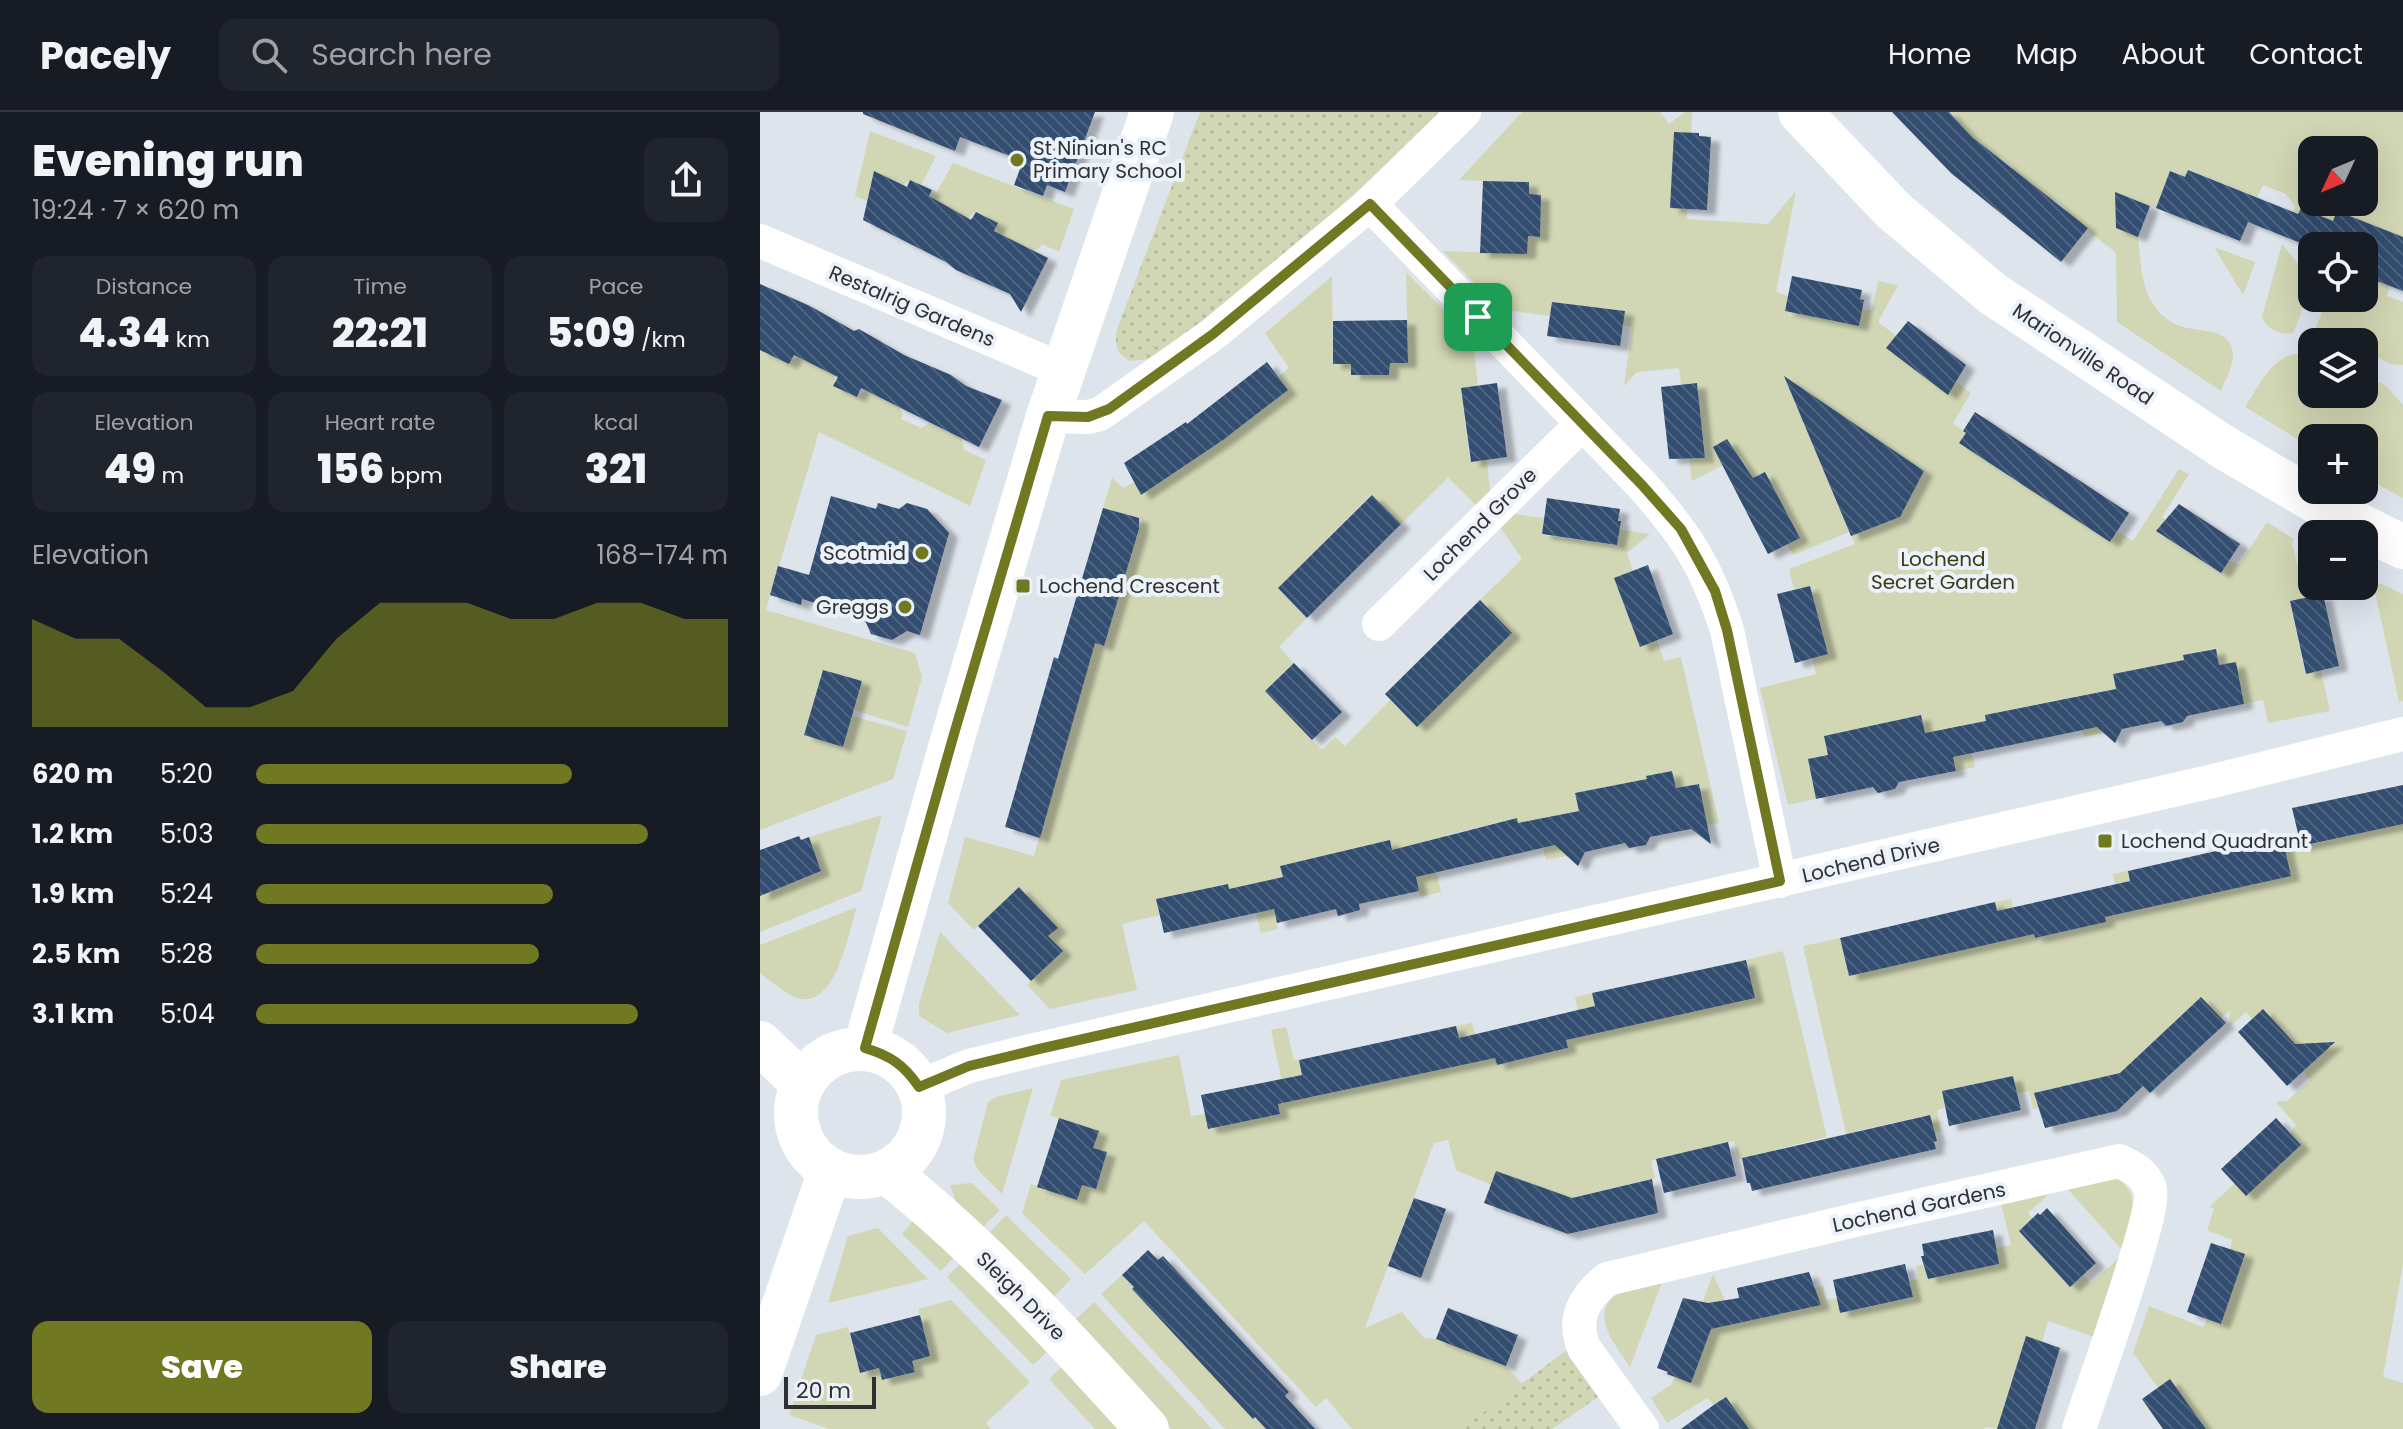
<!DOCTYPE html>
<html lang="en">
<head>
<meta charset="utf-8">
<style>
	body { margin:0; font-family:Poppins,sans-serif; background:#20242c; color:#f1f3f6; height:100vh; display:flex; flex-direction:column; font-size:30px; white-space:nowrap }
	* { box-sizing:border-box; margin:0 }
	p { font-size:26px; color:#9ea1a6 }
	.icon { flex:none; width:44px; height:44px; fill:none; stroke:currentColor; stroke-width:2; stroke-linecap:round; stroke-linejoin:round }
	.map { position:relative; flex:1; overflow:hidden }
	.details { display:flex; flex-direction:column; background:#171b24; width:760px }
	.details>* { flex:none }
	.needle { width:52px; rotate:226deg }
	.controls { position:absolute; left:1538px; top:24px; display:grid; gap:16px }
	.controls a { display:grid; place-items:center; width:80px; height:80px; border-radius:16px; background:#171b24; box-shadow:0 8px 32px #0002; font-size:40px }
	.scale { position:absolute; left:24px; bottom:20px; width:92px; box-sizing:border-box; padding-left:8px; border:4px solid #2e3033; border-top:0; font-size:22px; line-height:28px; white-space:nowrap; color:#2e3033; -webkit-text-stroke:6px #ecf2f9; paint-order:stroke }
	.pin { position:absolute; display:grid; place-items:center; width:68px; height:68px; color:#fff; margin:-34px; border-radius:16px; box-shadow:0 4px 12px #0006 }
	.round { display:grid; place-items:center; flex:none; width:84px; height:84px; border-radius:16px; background:#20242c }
	.head { display:flex; align-items:center; justify-content:space-between; height:136px; padding:0 32px }
	h1 { font-size:44px; font-weight:800; line-height:60px }
	.figures { display:grid; grid-template-columns:repeat(3,1fr); gap:12px; height:136px; padding:8px 32px }
	.figures div { display:grid; align-content:center; border-radius:16px; background:#20242c; text-align:center }
	.figures b { font-size:40px; font-weight:800 }
	.figures small { font-size:22px; font-weight:400 }
	.figures p { font-size:22px }
	.chart { height:224px; padding:16px 32px }
	.chart p { display:flex; justify-content:space-between }
	.chart svg { width:100%; height:144px; margin-top:8px; fill:#707821; opacity:.7 }
	.primary-button { display:flex; gap:16px; margin-top:auto; padding:16px 32px }
	.primary-button a { flex:1; height:92px; border-radius:16px; background:#707821; color:#fff; font-size:32px; font-weight:800; line-height:92px; text-align:center }
	.primary-button a+a { background:#20242c; color:#f1f3f6 }
	ul { padding:0 32px; list-style:none; font-size:26px }
	li { display:grid; grid-template-columns:128px 96px 1fr; align-items:center; height:60px }
	li i { height:20px; border-radius:10px; background:#707821 }
	header { display:flex; align-items:center; gap:48px; box-sizing:border-box; height:112px; padding:0 40px; background:#171b24; border-bottom:2px solid #363941 }
	header strong { font-size:38px }
	nav { display:flex; gap:44px; margin-inline-start:auto; font-size:28px }
	.search { width:560px; height:72px; background:#20242c; display:flex; align-items:center; gap:20px; box-sizing:border-box; padding:0 28px; border-radius:16px; color:#9ea1a6; font-size:30px }
	main { display:flex; flex:1; min-height:0 }
	.map>svg:first-child { display:block }
</style>
</head>
<body>
<header>
<strong>Pacely</strong>
<div class="search"><svg class="icon" aria-label="search" viewBox="0 0 24 24"><circle cx="10" cy="10" r="6"/><path d="M15 15l6 6"/></svg>Search here</div>
<nav><a>Home</a><a>Map</a><a>About</a><a>Contact</a></nav>
</header>
<main>
<section class="details">
<div class="head"><div><h1>Evening run</h1><p>19:24 · 7 × 620 m</p></div><a class="round"><svg class="icon" aria-label="share" viewBox="0 0 24 24"><path d="M12 15V3M7 8l5-5 5 5M5 13v7h14v-7"/></svg></a></div>
<div class="figures">
<div><p>Distance</p><b>4.34<small> km</small></b></div>
<div><p>Time</p><b>22:21</b></div>
<div><p>Pace</p><b>5:09<small> /km</small></b></div>
</div>
<div class="figures">
<div><p>Elevation</p><b>49<small> m</small></b></div>
<div><p>Heart rate</p><b>156<small> bpm</small></b></div>
<div><p>kcal</p><b>321</b></div>
</div>
<div class="chart"><p><span>Elevation</span>168–174 m</p>
<svg viewBox="0 0 160 44" preserveAspectRatio="none"><path d="M0 44V11L10 17L20 17L30 27L40 38L50 38L60 33L70 17L80 6L90 6L100 6L110 11L120 11L130 6L140 6L150 11L160 11V44z"/></svg>
</div>
<ul>
<li><b>620 m</b>5:20<i style="width:67%"></i></li>
<li><b>1.2 km</b>5:03<i style="width:83%"></i></li>
<li><b>1.9 km</b>5:24<i style="width:63%"></i></li>
<li><b>2.5 km</b>5:28<i style="width:60%"></i></li>
<li><b>3.1 km</b>5:04<i style="width:81%"></i></li>
</ul>
<div class="primary-button"><a>Save</a><a>Share</a></div>
</section>
<div class="map">
<svg width="1643" height="1317" viewBox="0 0 1643 1317">
	<defs>
		<pattern id="park-dots" width="8" height="8" patternUnits="userSpaceOnUse" patternTransform="scale(2)"><rect width="8" height="8" fill="#d1d7b4"/><path d="M2 2h.1M6 6h.1" fill="none" stroke="#b4b99b" stroke-width="1.8" stroke-linecap="round"/></pattern>
		<pattern id="building-back-hatch" width="6" height="6" patternUnits="userSpaceOnUse" patternTransform="scale(2)"><rect width="6" height="6" fill="#314d70"/><path d="M-1 5l2 2M0 0l6 6M5-1l2 2" fill="none" stroke="#4e6480"/></pattern>
		<filter id="shadow"><feDropShadow dx="9" dy="5" stdDeviation="2" flood-color="#0004"/></filter>
	</defs>
	<rect width="100%" height="100%" fill="#dee4ec"/>
	<g fill="#d1d7b4" fill-rule="evenodd">
		<path d="M762,0H900L909,12L925,0H932L927,107L1008,112L1036,79L1016,180L1028,184L1025,199L1095,213L1102,197L1112,198L1118,169L1138,173L1118,210L1211,281L1193,311L1206,321L1200,331L1258,371L1265,360L1291,391L1349,430L1357,419L1373,429L1419,357L1429,362L1402,405L1407,409L1400,422L1460,461L1469,448L1479,453L1507,410L1534,427L1532,431L1546,486L1530,490L1545,561L1561,558L1570,599L1508,611L1503,588L1484,592L1476,551L1459,553L1456,537L1423,543L1426,560L1388,555L1353,562L1356,577L1336,581L1343,621L1324,625L1318,599L1300,602L1297,588L1226,603L1228,619L1207,624L1215,655L1196,659L1188,616L1165,621L1161,603L1135,608L1138,626L1094,618L1065,624L1068,643L1048,648L1056,687L1028,693L1000,576L1056,562L1052,546L1068,541L1050,474L1034,477L1029,457L1095,432L1091,424L1140,405L1164,359L1038,274L1031,281L1089,420L1033,443L1027,432L1040,425L1005,360L993,366L981,344L932,369L929,345L945,343L937,271L921,273L919,256L877,260L864,274L872,215L863,213L865,199L793,190L790,204L753,199L747,204L683,139L766,142L768,124L779,125L781,83L769,82V71L699,68Z"/>
		<path d="M1189,0H1643V125L1578,99L1573,109L1541,96L1528,126L1523,124L1535,94L1526,82L1503,73L1497,85L1429,58L1412,102L1356,81V116L1378,125C1381,149 1380,176 1396,196C1402,204 1411,211 1420,214C1439,221 1473,214 1473,244C1473,255 1465,269 1461,279L1357,210L1356,141L1305,100L1306,97L1295,88L1292,90L1251,57L1253,55L1241,45L1239,47L1220,32L1194,64L1175,45L1204,17ZM1552,38H1604V90H1552Z"/>
		<path d="M110,19L176,44L161,73L151,68L142,73L114,60L107,89L95,84Z"/>
		<path d="M193,51L314,97L299,140L282,132L279,137L272,138L238,121L236,116L238,111L216,100L207,106L173,87L170,82L172,78L177,80Z"/>
		<path d="M1522,132L1552,169V174L1533,221C1521,224 1506,217 1502,205Z"/>
		<path d="M1454,135L1495,150L1483,183Z"/>
		<path d="M646,160L713,227L718,274L701,277L710,349L727,348L730,378L716,393L688,366L641,412L611,383L518,476L547,506L519,535L534,551L505,579L562,638L575,625L585,634L630,588L657,614L752,521L720,488L762,447L740,415L753,402L784,406L782,423L854,433L857,417L890,422L867,441L904,549L921,545L959,711L947,713L939,672L916,676L912,659L886,664L889,681H815L819,699L799,703L807,744L786,748L778,718L761,722L757,706L686,723L690,738L672,742L681,780L660,785L649,735L632,738L630,729L521,754L523,765L507,769L518,817L501,821L492,784L471,788L467,772L396,787L400,803L362,812L377,878L290,897L267,873L302,839L288,824L297,815L272,788L250,784L214,818L188,791L205,725L274,744L300,655L302,535L305,522L344,533L382,408L343,396L352,366L363,376L471,322L528,278L518,265L529,256L505,221L572,164L573,252H591L629,263L630,251L648,250Z"/>
		<path d="M1604,164L1630,174L1627,184L1643,190V253L1631,252L1604,240V230H1562L1551,227L1568,186H1604Z"/>
		<path d="M0,227L31,248L39,245L74,263L75,270L97,285L106,279L139,295L143,303L141,307L161,316L170,311L202,327L204,338L226,348L210,394L59,320L6,498L155,541L162,565L148,615L94,598L102,569L63,558L44,623L83,635L92,604L147,619L133,667L0,718Z"/>
		<path d="M1535,242L1552,245V282H1604V261L1627,275L1643,293V386L1604,365V326H1552V336L1485,295C1498,276 1510,246 1535,242Z"/>
		<path d="M1613,471L1621,472L1643,482V589L1639,590Z"/>
		<path d="M122,703L101,779L0,820V784L61,759L49,725Z"/>
		<path d="M1643,712V1152L1623,1265L1643,1271V1317H1446L1410,1267L1398,1276L1373,1241L1389,1194L1443,1215L1447,1207L1460,1212L1472,1128L1447,1118L1454,1097L1449,1095L1475,1071L1486,1083L1536,1013L1516,990L1527,989L1550,968L1543,960L1561,943V937L1555,931H1550L1542,939L1492,907L1486,900L1469,915L1470,898L1461,906L1441,885L1367,955L1377,966L1349,964L1277,980L1280,995L1273,997L1269,979L1257,981L1253,964L1182,979L1185,996L1177,998L1181,1019L1172,1021L1167,1003L1097,1019L1100,1037L1090,1039L1043,834L1080,826L1089,864L1235,790L1251,787L1257,813L1272,810L1275,826L1346,810L1343,794L1359,790L1353,762L1368,759L1376,797L1522,724L1527,723L1531,737Z"/>
		<path d="M97,795C88,822 74,907 31,883C20,878 10,868 0,861V833Z"/>
		<path d="M180,820L260,903L187,921L159,904V892Z"/>
		<path d="M1023,839L1067,1025L978,1047L974,1029L968,1030L891,1049L895,1066L811,1086L736,1059L731,1073L696,1058L688,1028L674,1031L605,1216L642,1200L664,1226L676,1227L746,1254L762,1272L701,1317H592L566,1286L556,1295L384,1109L325,1162L262,1101L271,1072L317,1088L322,1073L336,1077L347,1041L333,1036L338,1019L290,1004L301,968L419,943L431,1004L445,1002L449,1017L520,1002L517,987L525,985L511,918L526,915L534,948H539L548,986L704,952L696,914L712,911L720,940L733,938L737,953L807,937L805,922L822,917L815,885L832,881L840,919L994,885L986,848Z"/>
		<path d="M273,976L242,1082L219,1059L213,1048L228,990L236,985Z"/>
		<path d="M1334,1065L1359,1067C1384,1087 1369,1113 1362,1138L1304,1073Z"/>
		<path d="M212,1071L240,1098L220,1118L196,1091L190,1073Z"/>
		<path d="M1298,1074L1268,1101L1274,1108L1261,1120L1309,1174L1323,1163L1331,1171L1362,1143L1334,1225L1288,1209L1282,1230L1241,1317L1225,1315L1224,1317H989L965,1285L954,1293L947,1286L907,1311L891,1286L912,1272L953,1162L968,1195L1063,1174L1066,1188L1077,1186L1081,1201L1152,1186L1149,1169L1158,1167L1156,1154L1166,1152L1170,1166L1239,1152L1236,1136L1251,1133L1240,1087Z"/>
		<path d="M246,1103L311,1167L290,1189L226,1124Z"/>
		<path d="M153,1109L195,1144L181,1159L142,1122Z"/>
		<path d="M118,1116L168,1167L68,1191L88,1124Z"/>
		<path d="M202,1150L289,1238L273,1253L187,1165Z"/>
		<path d="M362,1163L493,1306L506,1317H465L341,1182Z"/>
		<path d="M904,1165L870,1255C858,1236 828,1202 856,1183C868,1174 889,1170 904,1165Z"/>
		<path d="M191,1188L270,1270L226,1311L231,1317H69L29,1303L56,1223L88,1215L100,1261L119,1256L123,1268L155,1260L152,1249L170,1244L158,1197Z"/>
		<path d="M334,1190L452,1317H411L312,1211Z"/>
		<path d="M304,1253L359,1317H335L289,1267Z"/>
	</g>
	<g fill="url(#park-dots)">
		<path d="M440,0H679C588,90 495,177 389,247L370,249C356,242 354,231 357,217Z"/>
		<path d="M807,1238L838,1285L792,1317H701Z"/>
	</g>
	<g fill="url(#building-back-hatch)" filter="url(#shadow)">
		<path d="M103,0H335L305,80L287,73L283,84L254,73L263,49L200,25L195,39L103,2Z"/>
		<path d="M1132,0H1189L1212,25L1328,116L1301,150L1191,61Z"/>
		<path d="M914,20L939,21V24L951,25L947,98L910,96Z"/>
		<path d="M1428,58L1538,102L1541,96L1573,109L1577,99L1643,125V179L1604,164V134H1548L1488,110L1480,129L1396,96L1410,59L1425,65Z"/>
		<path d="M114,59L147,75L150,68L172,78L169,84L211,108L216,100L238,111L234,119L288,146L261,200L250,182L196,158L186,150L103,108Z"/>
		<path d="M723,69L769,70V82L781,83L780,125L768,124L767,142L720,141Z"/>
		<path d="M1355,80L1390,94L1378,125L1356,116Z"/>
		<path d="M1032,164L1102,178L1100,187L1104,188L1099,214L1025,199Z"/>
		<path d="M0,172L50,194L94,219L99,217L144,243L191,263L206,274L242,288L219,335L101,276L97,285L73,274L78,265L34,243L29,252L0,238Z"/>
		<path d="M792,190L865,199L860,234L787,224Z"/>
		<path d="M647,208L648,251H630L629,263H591V252H573V209Z"/>
		<path d="M1148,209L1206,253L1188,283L1126,236Z"/>
		<path d="M507,250L528,278L463,328L381,383L364,351L426,310L427,312Z"/>
		<path d="M1024,264L1164,359L1140,405L1091,424Z"/>
		<path d="M737,271L747,345L711,350L701,276Z"/>
		<path d="M937,271L945,346L909,347L901,275Z"/>
		<path d="M1215,300L1369,401L1350,430L1199,331L1206,321L1203,319Z"/>
		<path d="M967,327L993,366L1005,360L1040,426L1008,442L953,335Z"/>
		<path d="M612,383L641,412L547,506L518,476Z"/>
		<path d="M71,384L116,397L118,391L139,397L147,391L167,397L189,421L160,523L147,519L132,528L111,522L104,506L42,487L41,493L10,483L18,454L49,463Z"/>
		<path d="M787,386L860,397L858,409H861L857,433L782,422Z"/>
		<path d="M1419,392L1480,432L1461,461L1396,419Z"/>
		<path d="M343,396L379,406V417L344,534L335,531L280,726L245,715L294,545L298,547Z"/>
		<path d="M888,453L913,522L880,535L854,466Z"/>
		<path d="M1050,474L1068,542L1035,551L1017,482Z"/>
		<path d="M1563,482L1579,554L1546,562L1530,489Z"/>
		<path d="M720,488L752,521L657,615L625,582Z"/>
		<path d="M1456,537L1459,553L1476,550L1484,592L1427,604L1423,610L1406,614L1401,609L1362,617L1355,631L1337,615L1193,645L1196,659L1139,670L1135,677L1118,681L1113,675L1056,687L1048,647L1068,643L1064,624L1161,603L1165,621L1226,609L1225,603L1356,577L1353,562L1424,548L1423,543Z"/>
		<path d="M534,551L582,600L552,628L505,579Z"/>
		<path d="M63,558L102,569L83,635L44,623Z"/>
		<path d="M912,659L916,676L939,672L951,732L931,717L890,725L886,733L869,736L865,731L825,740L818,754L795,733L656,765L659,779L599,792L600,798L578,804L576,797L517,811L514,797L404,821L396,787L468,772L469,777L523,765L520,754L630,728L632,738L757,706L758,711L819,699L815,681L887,667L886,664Z"/>
		<path d="M1643,673V712L1541,734L1532,696Z"/>
		<path d="M39,724L41,728L49,725L61,759L0,784V738Z"/>
		<path d="M1522,724L1531,764L1345,805L1346,810L1275,826L1274,822L1089,864L1080,826L1235,790L1237,799L1370,769L1368,759Z"/>
		<path d="M259,775L298,816L288,824L303,839L271,869L218,814Z"/>
		<path d="M986,848L995,886L806,928L808,936L737,953L735,946L518,992L520,1002L448,1017L441,983L542,963L539,948L696,914L699,926L835,894L832,881Z"/>
		<path d="M1441,885L1466,911L1390,981L1383,974L1357,999L1285,1016L1274,981L1360,961Z"/>
		<path d="M1503,897L1535,932L1575,930L1527,974L1478,920Z"/>
		<path d="M1253,964L1261,998L1189,1014L1182,979Z"/>
		<path d="M1170,1003L1177,1029L1174,1030L1176,1037L992,1079L990,1071H987L982,1046Z"/>
		<path d="M299,1006L339,1019L333,1036L347,1040L336,1077L322,1073L317,1088L277,1075Z"/>
		<path d="M1516,1006L1541,1033L1486,1084L1461,1057Z"/>
		<path d="M968,1030L976,1064L904,1081L896,1047Z"/>
		<path d="M736,1059L812,1086L892,1067L898,1101L808,1122L724,1091Z"/>
		<path d="M654,1086L686,1097L661,1166L628,1154Z"/>
		<path d="M1287,1096L1336,1151L1310,1175L1259,1119L1278,1101L1280,1103Z"/>
		<path d="M1233,1118L1239,1152L1168,1167L1161,1144H1164L1162,1132Z"/>
		<path d="M1451,1131L1485,1142L1461,1212L1427,1200Z"/>
		<path d="M388,1138L398,1148L403,1144L529,1280L525,1284L555,1317H506L495,1305L493,1307L372,1177L374,1175L362,1163Z"/>
		<path d="M1145,1152L1153,1185L1080,1201L1073,1168Z"/>
		<path d="M1049,1160L1061,1193L951,1217L931,1271L907,1262L908,1260L897,1256L923,1186L948,1191L979,1186L977,1176Z"/>
		<path d="M688,1196L758,1223L746,1254L676,1227Z"/>
		<path d="M160,1203L170,1244L152,1249L155,1260L122,1268L119,1256L100,1261L90,1221Z"/>
		<path d="M1266,1224L1300,1236L1275,1317H1237Z"/>
		<path d="M1410,1267L1446,1317H1403L1382,1287Z"/>
		<path d="M966,1285L989,1317H921L955,1292Z"/>
	</g>
	<g fill="none" stroke-linecap="round" stroke-linejoin="round">
		<g stroke="#fff" stroke-width="34">
			<path d="M610,92L882,373C927,424 946,453 967,518L1020,769"/>
			<path d="M0,129L303,258"/>
			<path d="M288,304L328,305L340,302L453,222L610,92L704,0"/>
			<path d="M619,512L821,313"/>
			<path d="M159,975L209,954L279,937L1453,669L1643,622"/>
			<path d="M882,1317L824,1236C812,1206 824,1186 847,1167L1095,1108L1359,1049C1373,1056 1385,1061 1390,1077C1397,1100 1330,1282 1319,1317"/>
		</g>
		<g stroke="#fff" stroke-width="44">
			<path d="M1040,0L1134,99L1233,182L1465,336L1581,404L1643,435"/>
			<path d="M0,931L42,971"/>
			<path d="M105,936L194,622L288,304L392,0"/>
			<circle cx="100" cy="1001" r="64"/>
			<path d="M127,1060C222,1135 306,1227 387,1317"/>
			<path d="M0,1262L70,1059"/>
		</g>
	</g>
	<g fill="none" stroke-linecap="round" stroke-linejoin="round">
		<defs>
			<path id="route" d="M610,92L882,373L921,417L955,479L967,518L1020,769L279,937L209,954L159,975C144,953 131,944 105,936L194,622L288,304L328,305L349,297L453,222Z"/>
		</defs>
		<use href="#route" stroke="#fff" stroke-width="16"/>
		<use href="#route" stroke="#707821" stroke-width="10"/>
	</g>
	<g fill="#707821" stroke="#ecf2f9" stroke-width="3">
		<circle cx="257" cy="48" r="8"/>
		<circle cx="162" cy="441" r="8"/>
		<rect x="255" y="466" width="16" height="16" rx="4"/>
		<circle cx="145" cy="495" r="8"/>
		<rect x="1337" y="721" width="16" height="16" rx="4"/>
	</g>
	<g text-anchor="middle" stroke-width="8" stroke-linejoin="round" paint-order="stroke">
		<g font-size="20" fill="#2e3033" stroke="#ecf2f9" text-anchor="start">
			<text x="273" y="43">St Ninian's RC<tspan x="273" dy="23">Primary School</tspan></text>
			<text x="146" y="448" text-anchor="end">Scotmid</text>
			<text x="279" y="481">Lochend Crescent</text>
			<text x="129" y="502" text-anchor="end">Greggs</text>
			<text x="1361" y="736">Lochend Quadrant</text>
		</g>
		<g font-size="20" fill="#2e3033" stroke="#ecf2f9">
			<text transform="translate(152 194) rotate(23)" y="7">Restalrig Gardens</text>
			<text transform="translate(1323 242) rotate(34)" y="7">Marionville Road</text>
			<text transform="translate(720 412) rotate(-45)" y="7">Lochend Grove</text>
			<text transform="translate(1111 748) rotate(-13)" y="7">Lochend Drive</text>
			<text transform="translate(1159 1095) rotate(-12)" y="7">Lochend Gardens</text>
			<text transform="translate(261 1184) rotate(45)" y="7">Sleigh Drive</text>
		</g>
		<g font-size="20" fill="#373b13" stroke="#ecf2f9">
			<text x="1183" y="454">Lochend<tspan x="1183" dy="23">Secret Garden</tspan></text>
		</g>
	</g>
</svg>
<div class="controls">
<a><svg class="needle" viewBox="-14 -14 28 28"><path d="M0-13l5 13h-10z" fill="#e53935"/><path d="M0 13l5-13h-10z" fill="#9ea1a6"/></svg></a>
<a><svg class="icon" aria-label="locate" viewBox="0 0 24 24"><circle cx="12" cy="12" r="6"/><path d="M12 2v4M12 18v4M2 12h4M18 12h4"/></svg></a>
<a><svg class="icon" aria-label="layers" viewBox="0 0 24 24"><path d="M12 4l9 5-9 5-9-5zM3 14l9 5 9-5"/></svg></a>
<a>+</a>
<a>−</a>
</div>
<div class="scale">20 m</div>
<div class="pin" style="left:718px;top:205px;background:#1e9e55"><svg class="icon" aria-label="arrive" viewBox="0 0 24 24"><path d="M6 21V4h12l-3 4 3 4H6"/></svg></div>
</div>
</main>
</body>
</html>
